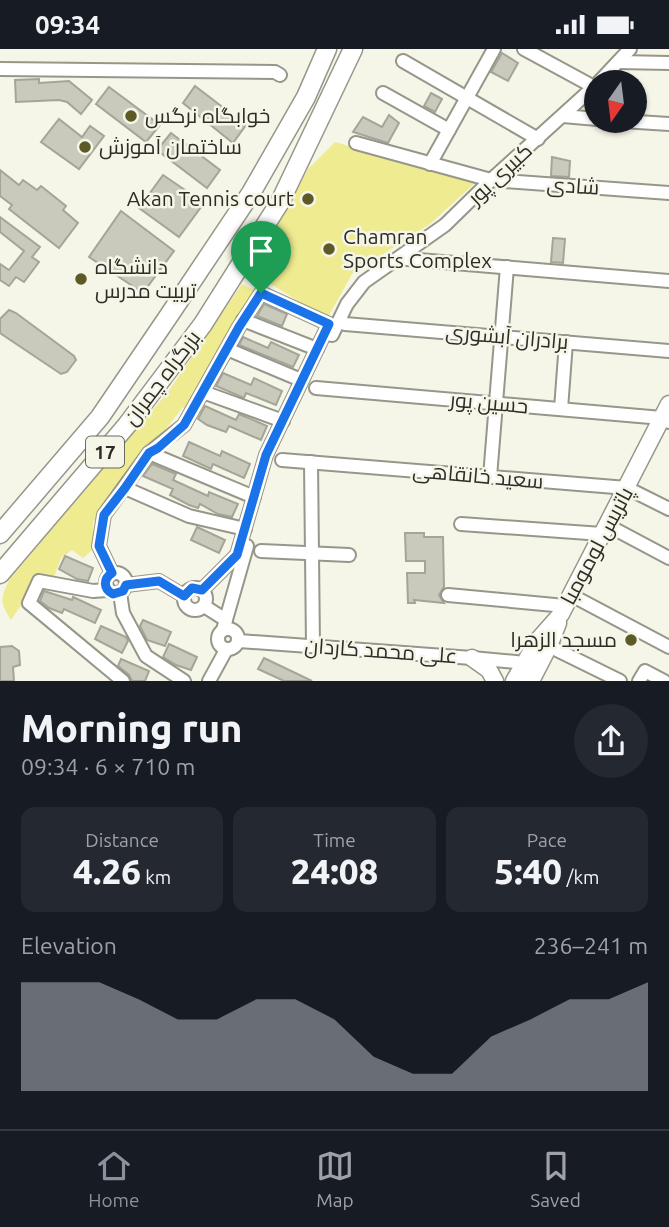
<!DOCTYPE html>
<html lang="en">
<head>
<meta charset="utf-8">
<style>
	body { margin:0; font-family:Ubuntu,Cairo,sans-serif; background:#242831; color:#f1f3f6; height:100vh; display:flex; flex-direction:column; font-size:26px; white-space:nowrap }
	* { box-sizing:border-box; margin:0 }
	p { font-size:23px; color:#9ea1a6 }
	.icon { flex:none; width:38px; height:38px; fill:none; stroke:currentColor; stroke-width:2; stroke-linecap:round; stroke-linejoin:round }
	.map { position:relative; height:632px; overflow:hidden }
	.sheet { display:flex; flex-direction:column; background:#171b24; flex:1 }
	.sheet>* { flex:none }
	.needle { width:46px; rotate:194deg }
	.controls { position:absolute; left:584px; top:21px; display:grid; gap:14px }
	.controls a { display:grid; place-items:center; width:63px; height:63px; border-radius:50%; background:#171b24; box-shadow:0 2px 5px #0004; font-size:35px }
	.pin { position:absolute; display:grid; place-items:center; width:60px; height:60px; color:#fff; margin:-72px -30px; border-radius:50% 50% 50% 0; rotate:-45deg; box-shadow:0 0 7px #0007 }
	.pin .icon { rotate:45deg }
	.round { display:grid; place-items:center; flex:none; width:74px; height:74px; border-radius:37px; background:#242831 }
	.summary { display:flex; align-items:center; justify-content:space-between; height:119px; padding:0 21px }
	h1 { font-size:38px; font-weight:800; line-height:52px }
	.figures { display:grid; grid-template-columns:repeat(3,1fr); gap:10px; height:119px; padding:7px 21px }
	.figures div { display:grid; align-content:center; border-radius:14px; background:#242831; text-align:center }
	.figures b { font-size:35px; font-weight:800 }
	.figures small { font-size:19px; font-weight:400 }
	.figures p { font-size:19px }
	.chart { height:196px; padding:14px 21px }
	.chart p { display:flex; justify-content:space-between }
	.chart svg { width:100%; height:126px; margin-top:7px; fill:#8c9099; opacity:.7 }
	.status { display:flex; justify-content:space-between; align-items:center; height:49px; padding:0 35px; background:#171b24; direction:ltr }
	.status svg { height:19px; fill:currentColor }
	.tabs { display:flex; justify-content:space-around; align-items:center; height:98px; border-top:2px solid #363941; background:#171b24; font-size:19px; color:#9ea1a6 }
	.tabs a { display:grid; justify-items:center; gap:4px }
	.tabs .selected { color:#8c9099 }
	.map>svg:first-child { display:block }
</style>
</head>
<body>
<div class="status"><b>09:34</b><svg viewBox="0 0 49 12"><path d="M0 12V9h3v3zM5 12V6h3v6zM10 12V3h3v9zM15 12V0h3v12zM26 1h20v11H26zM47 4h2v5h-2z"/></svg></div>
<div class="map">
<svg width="669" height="632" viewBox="0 0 669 632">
	<rect width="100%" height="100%" fill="#f5f5e8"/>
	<g fill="#efeb90">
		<path d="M335,93L475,134L430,175L352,225L327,270L253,224L308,120Z"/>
		<path d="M242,235L256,242L189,362L183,358L93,473V500L83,509L72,501L61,509L54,528L39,529L11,571C0,553 0,551 9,531L168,343Z"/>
	</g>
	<g fill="#c9c9bc" stroke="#a4a498" stroke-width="2">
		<path d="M502,4L518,14L508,32L491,23Z"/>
		<path d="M39,30V34L69,32L92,51L81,65L67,53L59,51L16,53L15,31Z"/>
		<path d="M195,37L246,76L233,94L183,54Z"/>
		<path d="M109,38L160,76L146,93L96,55Z"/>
		<path d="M431,44L442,50L435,63L424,57Z"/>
		<path d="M389,66L399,74L388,94L353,83L363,68L382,78Z"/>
		<path d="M59,70L82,88L90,77L104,87L79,120L41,93Z"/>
		<path d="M171,84L220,121L207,139L157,101Z"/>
		<path d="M552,108L570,112L569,128L551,127Z"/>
		<path d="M0,121L19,136L23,131L37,141L41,137L66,157L63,161L78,174L59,199L9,160L12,156L0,147Z"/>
		<path d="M163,126L204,154L179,188L139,159Z"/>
		<path d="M121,162L174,202L143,244L89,208Z"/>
		<path d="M0,168L40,198L32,208L39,213L24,233L16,228L9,237L0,231V215L9,221L24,202L0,183Z"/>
		<path d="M553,189L565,190L563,214L551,213Z"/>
		<path d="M264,255L287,265L282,277L257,267Z"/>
		<path d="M9,261L16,264L74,307L76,311L67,323L61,325L0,284V270Z"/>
		<path d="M243,288L268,299L271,293L299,306L293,318L239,296Z"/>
		<path d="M223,324L251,336L254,329L282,342L276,356L246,344L244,349L216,337Z"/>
		<path d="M205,357L236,371L239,365L267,377L261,391L229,377L226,383L207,376L198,370Z"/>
		<path d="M189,393L220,407L222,402L250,415L244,429L213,415L211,420L183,407Z"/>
		<path d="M152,415L176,425L173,431L208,447L209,443L238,455L232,468L218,465L200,455L198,459L189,456L170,446L173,440L143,427Z"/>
		<path d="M197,478L225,491L219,504L191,491Z"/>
		<path d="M405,484H424V488H443L444,538L439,546L444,554L414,551L415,554H408L407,524H425V512H406Z"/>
		<path d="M65,507L93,519L88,532L77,530L59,520Z"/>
		<path d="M44,542L72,551L73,548L101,561L95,574L64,560L62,564L49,559L40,552Z"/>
		<path d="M143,571L171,583L165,597L147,591L140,577Z"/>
		<path d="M101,577L126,588L128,592L122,604L95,590Z"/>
		<path d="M169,595L197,608L191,621L176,616L163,608Z"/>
		<path d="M12,597L19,602L20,616L13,618L14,632H0V598Z"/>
		<path d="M264,609L312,632H284L258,620Z"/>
		<path d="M121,610L149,622L145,632H132L129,626L118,617Z"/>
	</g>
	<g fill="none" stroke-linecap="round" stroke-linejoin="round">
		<defs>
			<g id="minor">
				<path d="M524,0L594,38"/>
				<path d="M403,12L538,90"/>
				<path d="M618,13L669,14"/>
				<path d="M0,20L275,23L280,26"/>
				<path d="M599,33L630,0"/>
				<path d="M383,44L449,81"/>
				<path d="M563,67L597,70"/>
				<path d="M622,72L669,75"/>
				<path d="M356,94L491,131L669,144"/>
				<path d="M430,115L494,0"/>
				<path d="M407,210L669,232"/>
				<path d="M243,271L317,300"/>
				<path d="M345,275L669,302"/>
				<path d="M332,286L347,255L364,233L445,176L491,131L597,35"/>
				<path d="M227,300L301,331"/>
				<path d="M316,339L662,369L669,373"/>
				<path d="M203,343L283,372"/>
				<path d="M561,360L566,293"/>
				<path d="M149,404L254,448"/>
				<path d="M282,411L627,439L669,460"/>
				<path d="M311,413L313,597"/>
				<path d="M490,428L507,218"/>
				<path d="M125,439L189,467L245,480"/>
				<path d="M461,475L602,485"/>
				<path d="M607,476L669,509"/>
				<path d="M261,502L349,506"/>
				<circle cx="116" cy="534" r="10"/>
				<path d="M112,524L99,497L104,466L149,404L184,376L239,278L261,244L329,275L266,406L237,506L202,541"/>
				<path d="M126,536L159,532L184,547"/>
				<circle cx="195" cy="550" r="11"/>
				<path d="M107,541L93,542L39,532L29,554L123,632"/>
				<path d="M120,544L123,564L146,607L184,632"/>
				<path d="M448,546L565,557"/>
				<path d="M571,546L669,598"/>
				<path d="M204,557L226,571"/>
				<circle cx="228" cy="590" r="10"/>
				<path d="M223,581L247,497"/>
				<path d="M239,592L472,609L516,613L530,618"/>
				<path d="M549,597L620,632"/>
				<path d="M209,632L226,601"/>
				<path d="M639,632L645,622L664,632"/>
			</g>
			<g id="major">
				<path d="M472,609L489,621L495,632"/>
				<path d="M514,632L538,591L561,565L669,355"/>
				<path d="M531,632L549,597L558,574"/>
			</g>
			<g id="highway">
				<path d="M0,485L100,368L170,265L251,144L306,48L327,0"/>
				<path d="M0,525L127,376L203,275L280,153L353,0"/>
			</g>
		</defs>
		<use href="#minor" stroke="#97968a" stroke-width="16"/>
		<use href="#major" stroke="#97968a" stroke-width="19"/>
		<use href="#highway" stroke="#97968a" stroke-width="21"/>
		<use href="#minor" stroke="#fff" stroke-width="12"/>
		<use href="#major" stroke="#fff" stroke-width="16"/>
		<use href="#highway" stroke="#fff" stroke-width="18"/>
	</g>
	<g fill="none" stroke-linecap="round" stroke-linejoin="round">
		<defs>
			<path id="route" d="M261,244L329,275L266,406L237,506L202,541L192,539L184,547L159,532L126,536L123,542L113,545C103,540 103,530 112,524L99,497L104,466L125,439L149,404L158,399L184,376L239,278Z"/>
		</defs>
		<use href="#route" stroke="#fff" stroke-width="14"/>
		<use href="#route" stroke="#1a73e8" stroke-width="9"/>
	</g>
	<g fill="#5d5a27" stroke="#f5f5e8" stroke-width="2.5">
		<circle cx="131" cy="67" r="7"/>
		<circle cx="85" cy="98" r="7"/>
		<circle cx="308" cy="150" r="7"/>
		<circle cx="329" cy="200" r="7"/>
		<circle cx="81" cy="230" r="7"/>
		<circle cx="631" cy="591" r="7"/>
	</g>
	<g text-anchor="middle" stroke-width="5" stroke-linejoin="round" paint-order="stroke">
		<rect fill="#f5f5e8" stroke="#696962" stroke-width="2" x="86" y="387.5" width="38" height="31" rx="5"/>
		<g font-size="19" font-weight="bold" fill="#2d2d28">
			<text x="105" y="410">17</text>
		</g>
		<g font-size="21" fill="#2d2d28" stroke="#f5f5e8" text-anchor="start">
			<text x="145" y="74">خوابگاه نرگس</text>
			<text x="99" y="105">ساختمان آموزش</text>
			<text x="294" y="157" text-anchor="end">Akan Tennis court</text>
			<text x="343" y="195">Chamran<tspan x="343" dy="24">Sports Complex</tspan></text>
			<text x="95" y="225">دانشگاه<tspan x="95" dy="24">تربیت مدرس</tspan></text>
			<text x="617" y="598" text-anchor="end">مسجد الزهرا</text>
		</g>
		<g font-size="21" fill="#2d2d28" stroke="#f5f5e8">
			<text transform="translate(500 125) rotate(-43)" y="7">کبیری پور</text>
			<text transform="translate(573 137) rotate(4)" y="7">شادی</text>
			<text transform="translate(507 288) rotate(5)" y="7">برادران آبشوری</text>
			<text transform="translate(162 329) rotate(-53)" y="7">بزرگراه چمران</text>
			<text transform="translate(489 354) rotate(5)" y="7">حسین پور</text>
			<text transform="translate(478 427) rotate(5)" y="7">سعید خانقاهی</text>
			<text transform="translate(597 497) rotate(-62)" y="7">پاتریس لومومبا</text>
			<text transform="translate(381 602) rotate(4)" y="7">علی محمد کاردان</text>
		</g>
	</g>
</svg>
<div class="controls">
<a><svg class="needle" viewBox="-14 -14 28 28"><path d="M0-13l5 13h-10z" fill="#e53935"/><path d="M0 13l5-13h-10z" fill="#9ea1a6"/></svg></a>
</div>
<div class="pin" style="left:261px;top:244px;background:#1e9e55"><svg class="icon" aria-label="arrive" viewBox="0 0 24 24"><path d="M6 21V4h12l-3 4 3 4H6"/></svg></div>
</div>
<section class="sheet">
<div class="summary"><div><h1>Morning run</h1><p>09:34 · 6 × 710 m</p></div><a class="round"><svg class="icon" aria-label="share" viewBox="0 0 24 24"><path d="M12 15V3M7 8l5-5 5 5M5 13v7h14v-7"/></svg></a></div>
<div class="figures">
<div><p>Distance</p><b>4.26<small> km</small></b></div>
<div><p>Time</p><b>24:08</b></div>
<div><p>Pace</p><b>5:40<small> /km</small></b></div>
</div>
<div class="chart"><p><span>Elevation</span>236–241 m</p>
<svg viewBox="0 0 160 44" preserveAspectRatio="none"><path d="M0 44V6L10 6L20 6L30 12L40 19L50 19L60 12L70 12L80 19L90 32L100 38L110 38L120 25L130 19L140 12L150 12L160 6V44z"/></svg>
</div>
</section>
<nav class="tabs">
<a class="selected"><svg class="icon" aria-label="home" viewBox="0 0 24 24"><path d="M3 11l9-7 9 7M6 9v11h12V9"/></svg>Home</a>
<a><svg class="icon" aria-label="map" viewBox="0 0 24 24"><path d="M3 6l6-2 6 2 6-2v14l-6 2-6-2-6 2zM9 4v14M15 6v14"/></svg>Map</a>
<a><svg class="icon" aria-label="saved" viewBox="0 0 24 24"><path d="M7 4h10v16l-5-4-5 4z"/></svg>Saved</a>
</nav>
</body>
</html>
